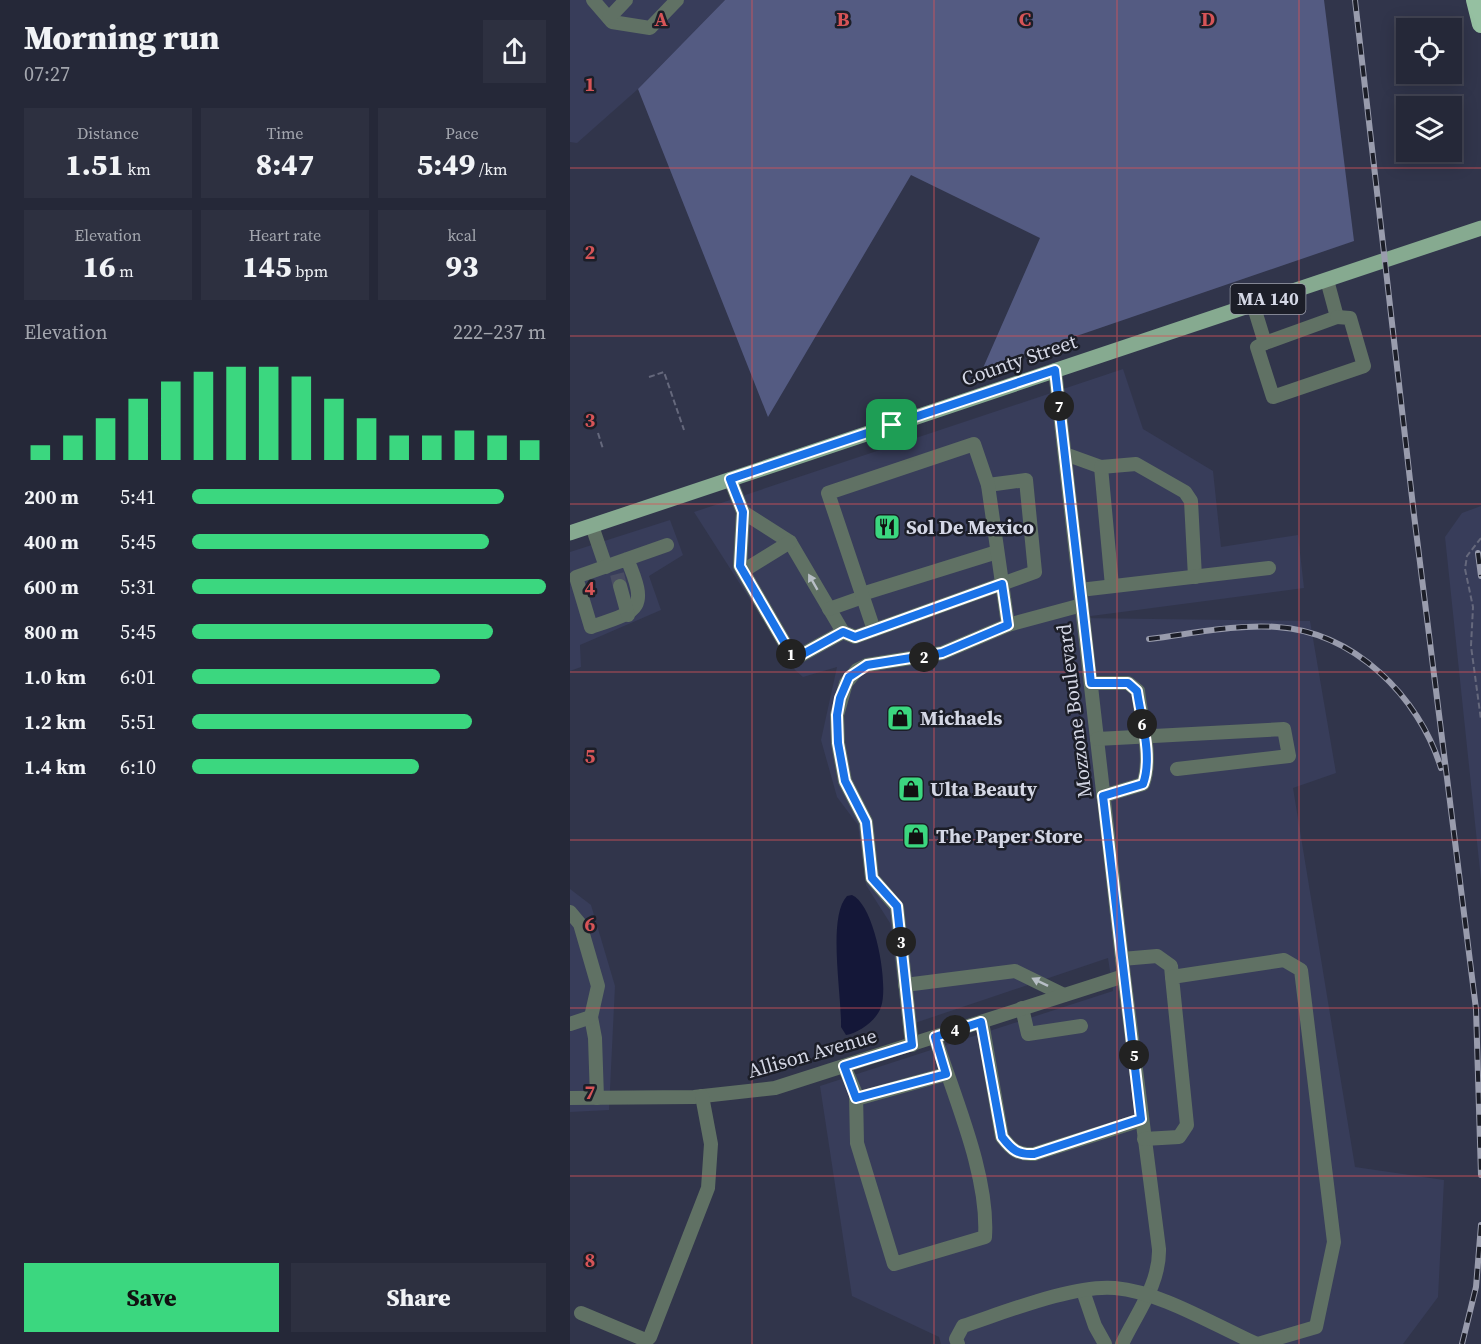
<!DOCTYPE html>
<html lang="en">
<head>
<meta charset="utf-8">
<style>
	body { margin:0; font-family:"Source Serif 4",serif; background:#2d3040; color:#f1f3f6; height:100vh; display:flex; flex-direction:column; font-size:22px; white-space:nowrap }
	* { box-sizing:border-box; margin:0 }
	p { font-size:20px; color:#a3a6ae }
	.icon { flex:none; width:33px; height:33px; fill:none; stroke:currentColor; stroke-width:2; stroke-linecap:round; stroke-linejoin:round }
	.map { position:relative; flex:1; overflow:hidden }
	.drawer { display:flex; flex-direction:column; background:#252838; width:570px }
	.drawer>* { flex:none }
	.tools { position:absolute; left:826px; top:18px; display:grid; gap:12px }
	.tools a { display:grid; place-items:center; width:66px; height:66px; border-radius:0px; background:#252838; box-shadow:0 3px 15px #0003,0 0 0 2px #424453; font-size:30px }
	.pin { position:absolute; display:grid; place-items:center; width:51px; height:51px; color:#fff; margin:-26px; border-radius:12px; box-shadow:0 3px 9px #0006 }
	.km { position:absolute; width:30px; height:30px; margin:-15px; border-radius:50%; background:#222; color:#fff; font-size:16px; line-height:30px; text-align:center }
	.round { display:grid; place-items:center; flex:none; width:63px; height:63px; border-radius:0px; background:#2d3040 }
	.headline { display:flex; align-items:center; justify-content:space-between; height:102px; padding:0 24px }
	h1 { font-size:33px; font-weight:800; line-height:45px }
	.stats { display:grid; grid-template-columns:repeat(3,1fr); gap:9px; height:102px; padding:6px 24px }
	.stats div { display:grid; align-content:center; border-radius:0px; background:#2d3040; text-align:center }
	.stats b { font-size:30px; font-weight:800 }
	.stats small { font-size:16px; font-weight:400 }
	.stats p { font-size:16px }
	.chart { height:168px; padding:12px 24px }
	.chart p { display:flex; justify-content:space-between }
	.chart svg { width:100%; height:108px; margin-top:6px; stroke:#3bd77f; stroke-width:6 }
	.cta { display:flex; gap:12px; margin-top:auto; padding:12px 24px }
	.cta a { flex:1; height:69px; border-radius:0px; background:#3bd77f; color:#111; font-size:24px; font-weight:800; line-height:69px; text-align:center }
	.cta a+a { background:#2d3040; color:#f1f3f6 }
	ul { padding:0 24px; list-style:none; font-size:20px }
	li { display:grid; grid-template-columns:96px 72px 1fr; align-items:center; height:45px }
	li i { height:15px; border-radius:8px; background:#3bd77f }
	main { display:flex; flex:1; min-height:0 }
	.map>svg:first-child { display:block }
</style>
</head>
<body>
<main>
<section class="drawer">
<div class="headline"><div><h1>Morning run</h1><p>07:27</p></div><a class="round"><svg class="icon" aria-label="share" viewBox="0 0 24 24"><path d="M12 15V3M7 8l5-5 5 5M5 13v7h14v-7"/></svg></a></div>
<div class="stats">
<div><p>Distance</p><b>1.51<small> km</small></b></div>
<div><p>Time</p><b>8:47</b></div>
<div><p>Pace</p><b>5:49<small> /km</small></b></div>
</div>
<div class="stats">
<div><p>Elevation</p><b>16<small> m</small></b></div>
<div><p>Heart rate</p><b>145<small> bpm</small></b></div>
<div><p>kcal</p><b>93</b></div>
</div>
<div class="chart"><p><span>Elevation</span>222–237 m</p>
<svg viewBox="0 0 160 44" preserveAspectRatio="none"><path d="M5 44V38M15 44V34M25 44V27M35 44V19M45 44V12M55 44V8M65 44V6M75 44V6M85 44V10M95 44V19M105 44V27M115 44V34M125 44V34M135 44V32M145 44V34M155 44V36"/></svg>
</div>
<ul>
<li><b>200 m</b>5:41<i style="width:88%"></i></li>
<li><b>400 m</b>5:45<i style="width:84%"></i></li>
<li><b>600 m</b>5:31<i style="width:100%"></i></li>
<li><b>800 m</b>5:45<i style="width:85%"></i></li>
<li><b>1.0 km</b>6:01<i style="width:70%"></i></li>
<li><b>1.2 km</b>5:51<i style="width:79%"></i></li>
<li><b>1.4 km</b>6:10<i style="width:64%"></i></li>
</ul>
<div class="cta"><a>Save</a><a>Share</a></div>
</section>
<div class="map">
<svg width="911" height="1344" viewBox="0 0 911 1344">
	<rect width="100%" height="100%" fill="#31354b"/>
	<g fill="#383d5a">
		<path d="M0,0H155L68,89L7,143L0,142Z"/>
		<path d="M553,369L573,429L643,471L651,547L728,535L734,588L506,618L740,621L766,773L723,788L785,1167L874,1180L868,1297L833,1344H371L369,1337L282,1296L250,1086L543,991L538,958L333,1027L320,923L296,885L288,825L267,797L251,740L267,667L233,677L225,670L124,512Z"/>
		<path d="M911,506V880L875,537L892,513Z"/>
		<path d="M100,520L113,555L79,576L91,610L10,645L11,667L0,671V552Z"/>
		<path d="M0,889L21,905L45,986L39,1110L0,1112Z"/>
	</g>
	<path fill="#545b82" d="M155,0H754L784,241L413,368L470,238L341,175L198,417L68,89Z"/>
	<path fill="#141738" d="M282,895C305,905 319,985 311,1007C307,1020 289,1033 276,1035L271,1027C272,996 257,917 277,896Z"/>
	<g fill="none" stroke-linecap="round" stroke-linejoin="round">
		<path stroke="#494d62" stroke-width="14" stroke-dasharray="14 7" stroke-linecap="butt" d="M47,574L50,586"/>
		<g stroke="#65687c" stroke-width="2" stroke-dasharray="6 3" stroke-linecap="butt">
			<path d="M79,377L94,372L114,430"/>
			<path d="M28,433L33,449"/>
			<path d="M911,538L897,556L895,569L903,607L901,646L911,720"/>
		</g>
		<g stroke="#607164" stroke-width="14">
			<path d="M23,0L42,22L80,28L107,0"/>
			<path d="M39,18L56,0"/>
			<path d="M683,304L695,343L767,317L757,280"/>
			<path d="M695,343L687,347L703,397L794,366L780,318L767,317"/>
			<path d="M485,370L554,976L589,1249C590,1284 566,1314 552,1344"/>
			<path d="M495,454L531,467L542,586"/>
			<path d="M531,467L566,464L615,492L621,501L625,577"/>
			<path d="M160,479L173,512L170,566L224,659L273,632"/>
			<path d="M173,512L220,542L273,632L285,637L465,572L456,480L418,485"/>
			<path d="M22,526L36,567"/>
			<path d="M57,559C79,610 69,611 21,627L6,577L97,545"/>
			<path d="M173,571L220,542"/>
			<path d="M50,586L58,615"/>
			<path d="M510,590L699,568"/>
			<path d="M292,594L427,552"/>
			<path d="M259,609L293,597"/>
			<path d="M304,630L258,493L404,444L418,485L438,625"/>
			<path d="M521,683H558L568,691C571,719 583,757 573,784L533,796"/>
			<path d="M527,739L714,729L719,756L607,769"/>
			<path d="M0,912L10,924L28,986L21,1017L25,1038L27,1098"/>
			<path d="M552,959L587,956L601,966L602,977"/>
			<path d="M335,985L445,971L494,995"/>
			<path d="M452,1008L458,1034L511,1026"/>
			<path d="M412,1022L432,1137C442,1150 448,1155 464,1154L571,1120"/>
			<path d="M0,1024L21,1017"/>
			<path d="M342,1045L327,907L302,878L296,822L275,781L268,743L267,715L276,683L287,670L297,665L372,653L438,625L512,605"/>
			<path d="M274,1066L286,1094L287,1143L324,1264L415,1237C419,1175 384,1097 365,1037"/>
			<path d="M0,1098L124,1097L205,1088L554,976"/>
			<path d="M286,1099L376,1074"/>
			<path d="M574,1139L609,1137L617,1125L602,977L714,960L731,970L764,1242L746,1327L688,1344"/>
			<path d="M513,1291L525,1326L535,1344"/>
			<path d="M11,1313L73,1339L77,1340L80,1337L138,1188L141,1144L132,1096"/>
			<path d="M388,1344L386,1339L393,1326C433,1313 504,1284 545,1288C591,1292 644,1325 687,1344"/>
		</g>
		<path stroke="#86aa90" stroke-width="15" d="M0,533L911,228"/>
		<path stroke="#95c0a1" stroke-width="18" d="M905,0L911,24"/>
		<defs>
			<g id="rail">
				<path d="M785,0L844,515L906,1009L911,1175"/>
				<path d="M908,553L911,576"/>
				<path d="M579,639C621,634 665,624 707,627C784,632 849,696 871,768"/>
				<path d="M892,1344L906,1287L911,1225"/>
			</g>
		</defs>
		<use href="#rail" stroke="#999cad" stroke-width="6"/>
		<use href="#rail" stroke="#1c1e28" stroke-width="4" stroke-dasharray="11" stroke-linecap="butt"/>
	</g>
	<defs><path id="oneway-solid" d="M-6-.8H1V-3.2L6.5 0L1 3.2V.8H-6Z" transform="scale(1.5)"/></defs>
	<g fill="#b7bec5">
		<use href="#oneway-solid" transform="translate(243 582) rotate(-120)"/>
		<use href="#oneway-solid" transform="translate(470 982) rotate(-154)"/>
	</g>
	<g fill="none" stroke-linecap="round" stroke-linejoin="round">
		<defs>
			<path id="route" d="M485,370L521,683H558L567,691C571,719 583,757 573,784L533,796L571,1119L464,1154C448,1155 442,1150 432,1137L411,1022L365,1037L376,1074L286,1098L274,1066L342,1045L327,906L302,878L296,822L275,781L268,743L267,715L270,698L279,677L297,665L372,653L438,625L432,584L285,637L273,632L224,659L170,566L173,512L160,479Z"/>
		</defs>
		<use href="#route" stroke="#fff" stroke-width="12"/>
		<use href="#route" stroke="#1a73e8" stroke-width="8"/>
	</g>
	<path fill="none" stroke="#d65457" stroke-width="1.5" stroke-opacity="0.55" d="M182,0V1344M364,0V1344M547,0V1344M729,0V1344M0,168H911M0,336H911M0,504H911M0,672H911M0,840H911M0,1008H911M0,1176H911"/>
	<defs>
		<symbol id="restaurant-square" viewBox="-11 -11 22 22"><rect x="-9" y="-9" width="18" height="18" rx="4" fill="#3bd77f" stroke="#1c1e28"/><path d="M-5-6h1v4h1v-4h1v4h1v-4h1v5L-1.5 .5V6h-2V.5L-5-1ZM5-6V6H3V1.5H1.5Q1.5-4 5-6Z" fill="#111"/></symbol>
		<symbol id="shop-square" viewBox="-11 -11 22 22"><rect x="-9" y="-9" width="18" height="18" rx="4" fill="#3bd77f" stroke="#1c1e28"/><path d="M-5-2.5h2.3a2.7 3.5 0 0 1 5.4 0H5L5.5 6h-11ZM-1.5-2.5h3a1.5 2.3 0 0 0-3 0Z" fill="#111"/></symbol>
	</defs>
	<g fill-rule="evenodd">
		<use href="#restaurant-square" x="302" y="512" width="30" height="30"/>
		<use href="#shop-square" x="315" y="703" width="30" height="30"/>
		<use href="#shop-square" x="326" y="774" width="30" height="30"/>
		<use href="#shop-square" x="331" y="821" width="30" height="30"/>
	</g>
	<g text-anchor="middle" stroke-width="5" stroke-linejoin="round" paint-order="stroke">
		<rect fill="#1c1e28" stroke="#9da0ac" stroke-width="1.5" x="660.5" y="284" width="75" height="30" rx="4.5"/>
		<g font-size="18" font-weight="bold" fill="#d4d7e5">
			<text x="698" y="305">MA 140</text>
		</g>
		<g font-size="20" fill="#d4d7e5" stroke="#1c1e28">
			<text transform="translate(449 360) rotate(-19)" y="7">County Street</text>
			<text transform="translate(504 711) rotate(-97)" y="7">Mozzone Boulevard</text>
			<text transform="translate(242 1053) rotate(-16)" y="7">Allison Avenue</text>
		</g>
		<g font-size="20" font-weight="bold" fill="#d4d7e5" stroke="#1c1e28" text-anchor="start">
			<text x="336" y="534">Sol De Mexico</text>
			<text x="350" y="725">Michaels</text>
			<text x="360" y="796">Ulta Beauty</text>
			<text x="366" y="843">The Paper Store</text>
		</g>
	</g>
	<g font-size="20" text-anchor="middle" font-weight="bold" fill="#d65457" stroke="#1c1e28" stroke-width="5" stroke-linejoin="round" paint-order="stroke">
		<text x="91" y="26">A</text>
		<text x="273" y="26">B</text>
		<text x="455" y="26">C</text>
		<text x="638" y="26">D</text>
		<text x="20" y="91">1</text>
		<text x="20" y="259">2</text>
		<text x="20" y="427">3</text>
		<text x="20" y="595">4</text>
		<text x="20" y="763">5</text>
		<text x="20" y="931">6</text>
		<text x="20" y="1099">7</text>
		<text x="20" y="1267">8</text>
	</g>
</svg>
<div class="tools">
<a><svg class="icon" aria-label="locate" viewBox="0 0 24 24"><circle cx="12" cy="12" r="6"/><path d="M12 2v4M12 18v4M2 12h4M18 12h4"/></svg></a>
<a><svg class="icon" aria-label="layers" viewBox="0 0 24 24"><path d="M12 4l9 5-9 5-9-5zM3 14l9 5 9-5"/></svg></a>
</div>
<div class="pin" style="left:322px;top:425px;background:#1e9e55"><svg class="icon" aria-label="arrive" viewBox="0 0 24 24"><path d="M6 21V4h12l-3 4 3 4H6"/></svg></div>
<b class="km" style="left:221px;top:654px">1</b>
<b class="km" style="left:354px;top:657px">2</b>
<b class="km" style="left:331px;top:942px">3</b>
<b class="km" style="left:385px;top:1030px">4</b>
<b class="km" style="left:564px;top:1055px">5</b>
<b class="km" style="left:572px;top:724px">6</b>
<b class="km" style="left:489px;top:406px">7</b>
</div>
</main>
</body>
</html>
